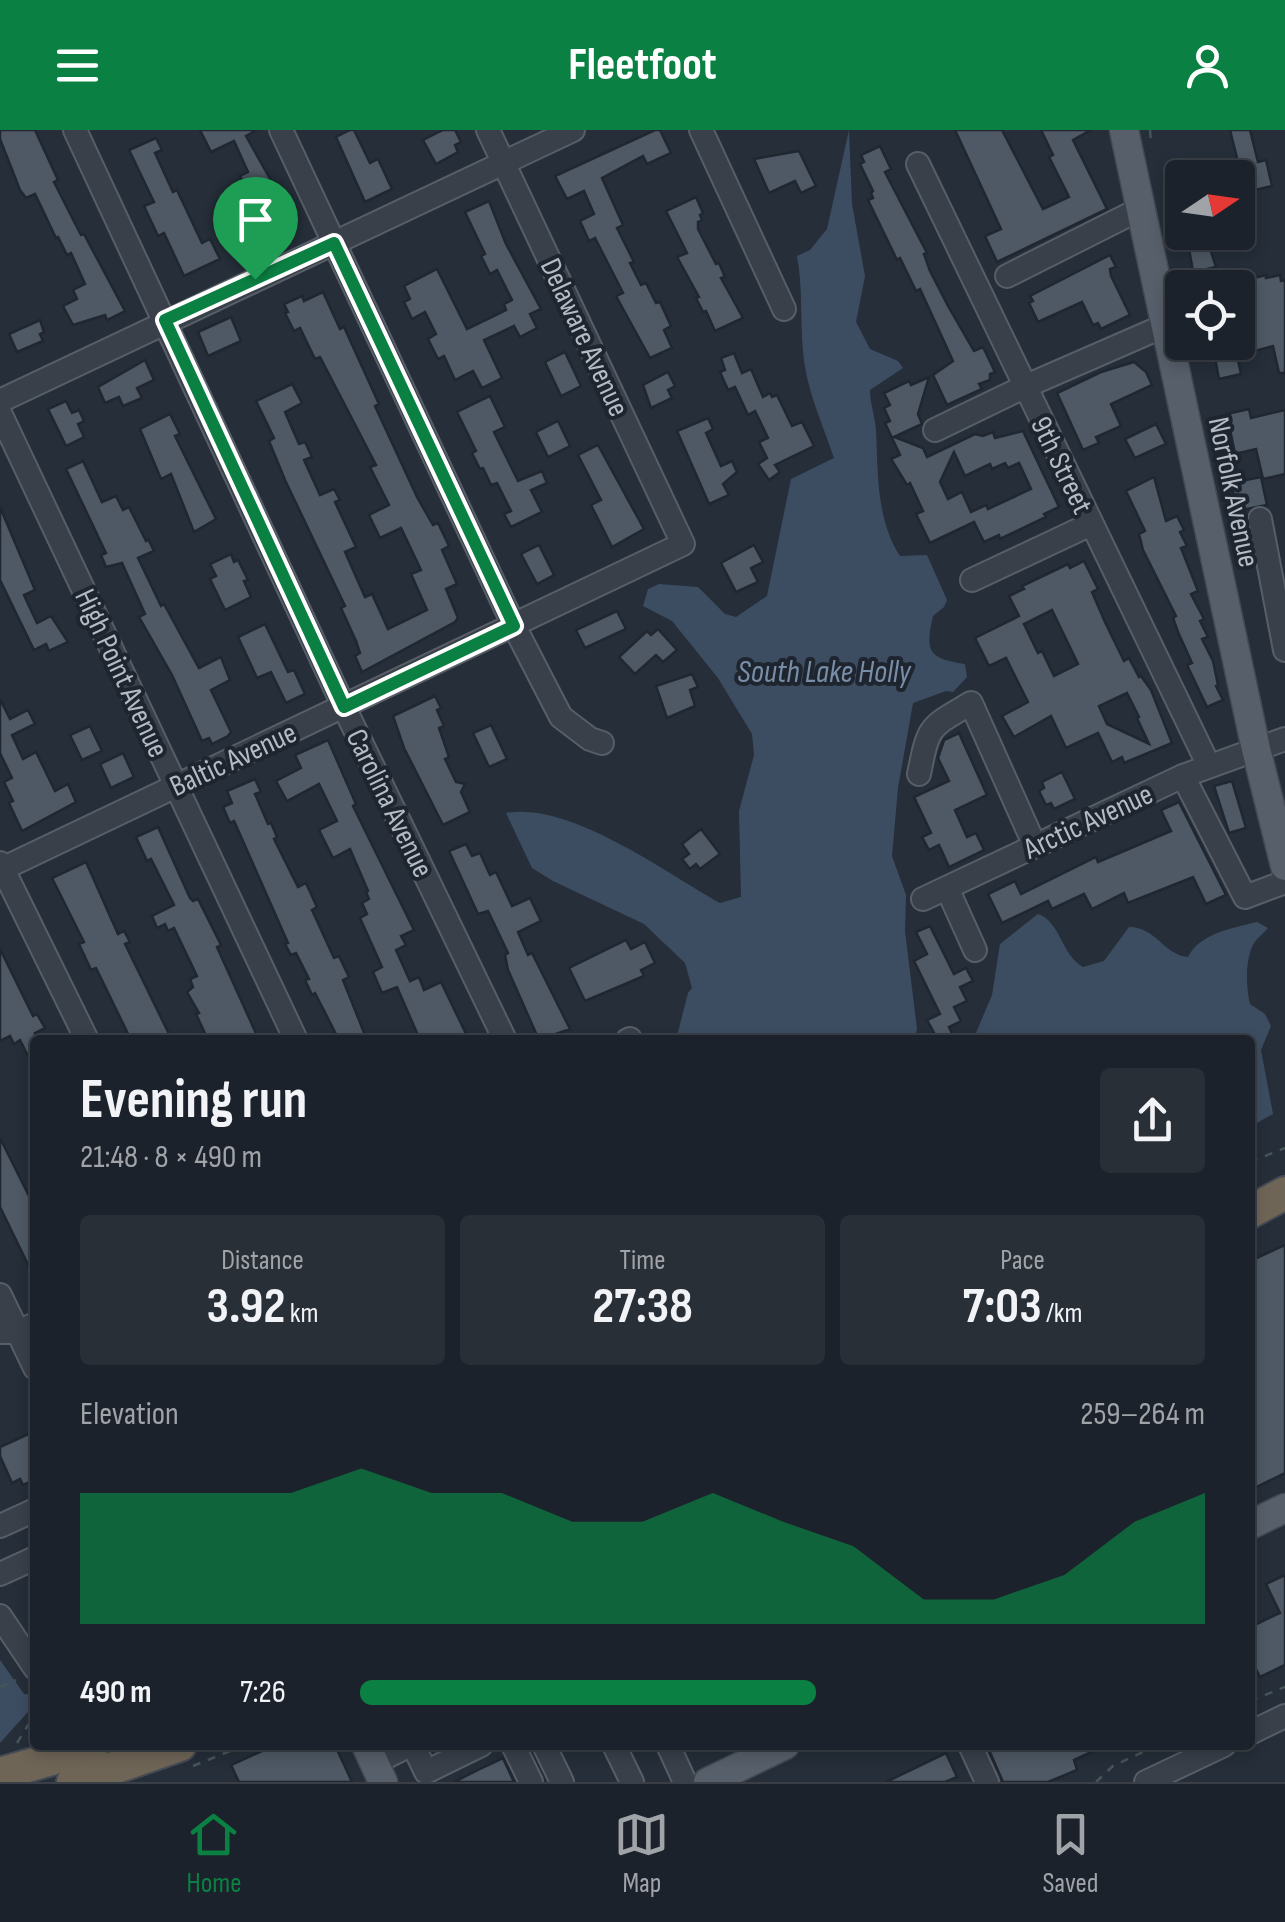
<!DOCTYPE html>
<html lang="en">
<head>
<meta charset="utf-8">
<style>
	body { margin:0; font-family:"Sofia Sans Condensed",sans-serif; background:#292f37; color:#f1f3f6; height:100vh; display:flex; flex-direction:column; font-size:38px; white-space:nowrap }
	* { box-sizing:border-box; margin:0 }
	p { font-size:32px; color:#a0a4a9 }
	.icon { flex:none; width:55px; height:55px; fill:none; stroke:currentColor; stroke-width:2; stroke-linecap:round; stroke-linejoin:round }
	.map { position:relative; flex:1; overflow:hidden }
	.side { position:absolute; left:30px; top:905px; width:1225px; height:715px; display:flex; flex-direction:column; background:#1c222b; border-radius:10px; box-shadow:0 5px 15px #0003,0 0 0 2px #3a3f47 }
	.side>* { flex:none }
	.needle { width:65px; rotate:77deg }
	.buttons { position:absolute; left:1165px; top:30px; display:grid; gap:20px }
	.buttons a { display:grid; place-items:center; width:90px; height:90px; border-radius:10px; background:#1c222b; box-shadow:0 5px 15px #0003,0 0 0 2px #3a3f47; font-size:50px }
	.pin { position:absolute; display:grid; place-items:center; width:85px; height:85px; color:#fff; margin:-102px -42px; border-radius:50% 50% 50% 0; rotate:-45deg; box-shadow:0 0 10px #0007 }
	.pin .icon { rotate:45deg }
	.round { display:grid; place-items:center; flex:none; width:105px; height:105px; border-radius:10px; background:#292f37 }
	.overview { display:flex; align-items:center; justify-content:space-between; height:170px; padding:0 50px }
	h1 { font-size:55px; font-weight:700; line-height:75px }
	.stats { display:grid; grid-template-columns:repeat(3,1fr); gap:15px; height:170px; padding:10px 50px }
	.stats div { display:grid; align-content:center; border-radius:10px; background:#292f37; text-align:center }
	.stats b { font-size:50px; font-weight:700 }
	.stats small { font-size:28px; font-weight:400 }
	.stats p { font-size:28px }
	.chart { height:280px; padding:20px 50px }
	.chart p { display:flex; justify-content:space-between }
	.chart svg { width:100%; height:180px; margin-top:10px; fill:#0b8043; opacity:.7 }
	ul { padding:0 50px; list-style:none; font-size:32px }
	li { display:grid; grid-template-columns:160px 120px 1fr; align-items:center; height:75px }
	li i { height:25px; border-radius:12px; background:#0b8043 }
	header { display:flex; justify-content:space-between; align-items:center; height:130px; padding:0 50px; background:#0b8043; color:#fff; font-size:45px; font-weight:700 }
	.menu { display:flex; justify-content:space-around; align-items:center; height:140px; border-top:2px solid #3a3f47; background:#1c222b; font-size:28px; color:#a0a4a9 }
	.menu a { display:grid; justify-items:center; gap:5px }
	.menu .selected { color:#0b8043 }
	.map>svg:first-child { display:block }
</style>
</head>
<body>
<header><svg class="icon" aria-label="menu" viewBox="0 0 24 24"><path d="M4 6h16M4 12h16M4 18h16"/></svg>Fleetfoot<svg class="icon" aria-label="person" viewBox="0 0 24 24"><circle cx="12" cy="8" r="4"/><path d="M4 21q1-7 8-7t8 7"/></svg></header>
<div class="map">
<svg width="1285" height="1652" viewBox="0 0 1285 1652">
	<rect width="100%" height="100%" fill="#252e39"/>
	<g fill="#3d4d61">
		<path d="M849,0L852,74L865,146L856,192L870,219L898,231L903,238L870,260C870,274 875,286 876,300C878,342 876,389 900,426L927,425L947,470L944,477L933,486C925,522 928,528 965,534L967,547L953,562L946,561L913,573L898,658L892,726L906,765L905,801L917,899L915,910H676L688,863L692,858L685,833L644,794L553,751L532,738L506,683C569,671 665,742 720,773L741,767L739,681L754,625L752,604L718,548L672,491L643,476L648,459L659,454L698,457L725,484L736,487L767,466L791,349L834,328C822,292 806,259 803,221C800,189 803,158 797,126L810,120L827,99Z"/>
		<path d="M1038,784C1061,792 1061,825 1083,837L1104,831L1129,797C1156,797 1164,825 1188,827C1200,803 1233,798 1257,792L1268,798C1265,802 1261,805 1257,809C1244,824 1246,857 1250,874L1265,884L1271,896L1261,920L1273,984L1250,997V910H973L992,865L1000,814Z"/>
		<path d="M0,1530L24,1564L35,1565V1574L0,1613Z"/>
	</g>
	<g fill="#4e5965" stroke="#202731" stroke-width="2.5" fill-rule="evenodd">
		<path d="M0,0H35L58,50L54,52L81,105L84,104L125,181L107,190L105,185L73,195L63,176L77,169L73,160L85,154L71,123L67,125L58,107L56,108L35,64L26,68L20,60L0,9Z"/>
		<path d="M200,0H257L246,6L273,54L270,56L288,100L262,112L247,79L254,76L240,46L248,42L234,11L211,22Z"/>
		<path d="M350,0H354L370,33L378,29L392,59L365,72L336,7Z"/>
		<path d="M443,0H455L461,12L455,15L458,22L436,34L423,10Z"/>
		<path d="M655,0H660L671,23L647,34L643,26L602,48L623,95L617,98L634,132L630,133L641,155L646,153L656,173L660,172L671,196L664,200L672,218L650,228L616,166L623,163L595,108L589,111L580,91L594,84L584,61L567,69L555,46Z"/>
		<path d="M955,0H1002L1043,79L1069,67L1049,27L1053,25L1041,0H1091L1073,10L1107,79L997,132L985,106L1001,99Z"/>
		<path d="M1230,0H1250L1258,32L1266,30L1272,56L1238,64L1239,36Z"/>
		<path d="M156,8L162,20L155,23L173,62L177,60L202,113L210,109L220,129L184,146L164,103L158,106L144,76L154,72L129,20Z"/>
		<path d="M880,16L891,39L885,42L927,123L924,124L930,141L948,176L974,221L983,217L995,242L990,244V250L979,254L982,259L947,275L933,245L953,231L920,159L916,161L900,128L897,130L868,70L873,68L871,63L873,61L860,34L864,32L861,25Z"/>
		<path d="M799,21L816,56L801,63L795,51L769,63L754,29Z"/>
		<path d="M696,67L703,83L700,85L702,90L698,92V99L716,134L719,133L725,147L721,148L743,188L715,201L706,181L703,182L696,168L699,167L677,127L687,123L666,81Z"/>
		<path d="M489,71L506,114L541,179L530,184L537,198L520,207L514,196L484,210L502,248L482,258L473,241L455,250L444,226L438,229L428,209L436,204L425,182L412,189L404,172L410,169L404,156L437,139L467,199L506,180L504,174L512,170L497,140L490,144L481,126L485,124L465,82Z"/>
		<path d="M1207,109L1216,137L1207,139L1208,144L1194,147L1188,113Z"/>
		<path d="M1110,125L1116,137L1110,139L1111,146L1130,185L1101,199L1098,193L1093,195L1082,172L1038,192L1029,173L1033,171L1030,166Z"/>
		<path d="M1266,145V148L1280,145L1281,151L1285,150V243H1279L1273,216L1237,226L1241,244L1219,249L1212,212H1248L1238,174V158L1252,155L1250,149Z"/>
		<path d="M323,162L340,199L344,197L379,274L375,276L417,367L433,395L438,393L449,416L442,420L457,454L446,459L458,488L455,492L362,542L355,526L360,523L356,511L341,478L345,476L285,350L269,311L274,308L256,271L292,254L302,273L285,282L299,314L305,312L312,327L304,330L320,365L334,359L340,370L335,372L356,417L345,422L365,467L372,464L388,499L427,480L411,444L421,440L401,398L380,408L369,385L389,375L370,337L376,335L320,227L315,229L300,198L294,201L285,183L288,182L284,174L302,166L304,171Z"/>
		<path d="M231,187L241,211L208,226L198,202Z"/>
		<path d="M40,190L44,202L40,204L43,211L17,222L9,204Z"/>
		<path d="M565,222L581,256L561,266L545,232Z"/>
		<path d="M734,223L742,243L751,239L763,267L770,263L772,267L777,265L792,296L802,292L814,316L775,335L780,342L769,350L758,334L767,328L759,312L768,308L755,281L748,285L735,257L728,260L720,242L725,240L721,228Z"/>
		<path d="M145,230L154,250L137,258L142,268L123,276L119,267L105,273L98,257Z"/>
		<path d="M1134,232L1146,242L1152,255L1111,274L1121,296L1096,307L1099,313L1083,320L1057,263L1101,242Z"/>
		<path d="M668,242L675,256L668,260L672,268L651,278L643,255Z"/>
		<path d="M929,247L918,284L922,294L894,307L923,318L927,327L975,304L983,306L993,302L995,308L1023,301L1059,377L1044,384L1046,387L1000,409L999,405L984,412L974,392L930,413L916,384L923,381L910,353L907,355L891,329L900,325L885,293L890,291L884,278L890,275L884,263L909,251L911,255ZM954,322L965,346L990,334L992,339L1005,333L1008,338L1019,333L1031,359L988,379L986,375L971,382L962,362L948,369L940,352Z"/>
		<path d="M490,266L505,297L494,302L518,351L542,341L547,353L531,360L542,382L511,397L504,384L511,381L497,353L491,355L483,338L480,339L472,323L476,321L457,282Z"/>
		<path d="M66,271L72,283L79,280L84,291L78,294L84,307L66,316L48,279Z"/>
		<path d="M1249,279L1251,288L1285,280V344L1263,349L1256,319L1235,324L1227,284Z"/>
		<path d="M170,284L180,304L175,306L216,389L194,402L171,344L161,349L140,299Z"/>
		<path d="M708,288L713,299L706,303L721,336L732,331L737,342L723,354L729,365L709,374L677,301Z"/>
		<path d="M558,291L570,316L548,327L536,302Z"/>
		<path d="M1156,294L1166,314L1135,328L1125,309Z"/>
		<path d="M598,315L644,399L612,417L591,375L601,370L578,325Z"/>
		<path d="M83,331L102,372L116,366L123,380L129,377L146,411L148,409L154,421L138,428L161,476L164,474L199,538L221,527L230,550L211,560L231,602L228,606L212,614L209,608L202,611L172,545L139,487L145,484L122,433L106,437L101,425L106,423L66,339Z"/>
		<path d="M1154,347L1166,391L1177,386L1184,400L1180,402L1187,416L1181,418L1198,461L1191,464L1204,489L1200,491L1208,507L1202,509L1213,531L1218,555L1216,556L1223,570L1207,577L1187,535L1192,533L1178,502L1173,488L1176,486L1143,420L1139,404L1145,401L1126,361Z"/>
		<path d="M1261,347L1267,375L1237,381L1231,353Z"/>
		<path d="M0,377L35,460L24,465L37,493L51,486L68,512L49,521L46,514L34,520L0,450Z"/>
		<path d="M539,415L554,445L537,454L521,424Z"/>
		<path d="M754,415L763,432L751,438L758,452L736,462L721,433Z"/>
		<path d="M231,424L234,432L238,430L248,450L244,451L251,467L225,480L210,449L216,446L210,434Z"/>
		<path d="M1084,431L1098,459L1092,462L1105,492L1124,531L1129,528L1139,547L1141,546L1151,560L1172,613L1124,633L1122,627L1112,632L1098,603L1066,618L1051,586L1014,607L1002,586L1028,572L1006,528L989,536L975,508L1019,486L1009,466L1024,459L1022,456L1068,434L1070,438ZM1052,480L1078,534L1054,546L1042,521L1038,523L1024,494ZM1127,563L1139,587L1137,588L1149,614L1107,594L1099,576Z"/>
		<path d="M617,481L626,499L585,518L576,500Z"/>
		<path d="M265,494L288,542L294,540L305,564L286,573L271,542L257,548L238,507Z"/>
		<path d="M658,499L677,520L663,532L656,525L635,544L619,527L647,501L651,505Z"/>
		<path d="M692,544L698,557L690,560L695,576L667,588L656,556Z"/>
		<path d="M435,566L441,578L437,580L444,596L439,598L449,627L445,629L456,652L465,654L461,662L470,682L443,695L404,618L393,586Z"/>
		<path d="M0,569L10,589L28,580L35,594L12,605L23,629L36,622L55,661L68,654L76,672L22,701L9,673L13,671L4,652L12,648L0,623Z"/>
		<path d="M491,595L507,629L489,637L473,603Z"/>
		<path d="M90,596L102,621L82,630L70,605Z"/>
		<path d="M959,603L987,665L955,680L967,707L976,703L984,720L949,737L939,715L929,720L922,707L931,703L914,667L949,651L938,628L944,610Z"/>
		<path d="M328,610L356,674L353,676L414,800L401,806L406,815L396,820L410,851L419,847L424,860L441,852L469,910H420L397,857L382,863L373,842L382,837L360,788L367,784L362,773L369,769L366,762L368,761L350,719L333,728L319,700L337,691L319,654L287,671L276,651L301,638L295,625Z"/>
		<path d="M123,623L134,647L111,658L100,634Z"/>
		<path d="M1062,642L1075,669L1054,679L1051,673L1046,675L1039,661L1044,658L1042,652Z"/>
		<path d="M255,649L261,662L255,664L268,694L271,693L277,707L274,709L298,757L306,753L317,777L312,780L334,828L339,826L349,847L343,850L367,910H339L315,863L312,865L305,850L309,849L296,823L291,825L285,814L288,813L234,691L230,693L223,677L232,673L227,661Z"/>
		<path d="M1232,651L1246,698L1229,703L1214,656Z"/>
		<path d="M1179,672L1226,765L1206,774L1193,747L1128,773L1124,763L1092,779L1084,764L1052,779L1048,771L1002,793L988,764L1015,751L1021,764L1096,727L1098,732L1171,701L1161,680Z"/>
		<path d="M158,697L190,768L193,771L198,769L221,815L217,817L259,910H208L196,884L199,883L187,862L193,857L190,849L197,846L174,798L168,801L165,794L157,798L152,786L174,775L151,729L147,731L136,707Z"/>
		<path d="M701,699L720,724L700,739L696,734L690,739L682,729L689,724L682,714Z"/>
		<path d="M466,714L472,726L480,723L490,745L496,742L512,776L530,768L541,791L518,802L528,825L532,823L570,899L539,910L508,840L505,825L508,823L488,781L478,784L449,721Z"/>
		<path d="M86,732L118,804L124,801L130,812L125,814L172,910H131L96,838L91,840L79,814L84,812L52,748Z"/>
		<path d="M930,796L954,844L966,838L973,851L960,857L967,871L954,877L961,891L949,897L955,910H938L927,890L940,884L914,831L927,824L916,802Z"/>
		<path d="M626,810L631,819L645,812L655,833L641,840L644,846L585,871L569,838Z"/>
		<path d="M0,819L33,886L37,884L45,898L35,903V940L20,910L14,914L10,906L0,911Z"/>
		<path d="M0,1008L35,1078V1149L0,1077Z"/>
		<path d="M1285,1115V1343L1250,1360V1131Z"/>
		<path d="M35,1301V1349L23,1355L20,1349L12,1353L0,1326V1317Z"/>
		<path d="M1285,1445V1535L1260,1547L1250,1527V1497L1280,1483L1266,1454Z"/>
		<path d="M275,1615H335L352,1652H239L231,1635Z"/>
		<path d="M998,1615H1107L1074,1630L1077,1640L1048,1652H1003L989,1620Z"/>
		<path d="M946,1623L957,1647L945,1652H886Z"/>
		<path d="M503,1628L514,1652H454L480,1639Z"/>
	</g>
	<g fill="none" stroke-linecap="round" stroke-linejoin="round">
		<defs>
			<g id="minor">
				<path d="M75,0L344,577L505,910"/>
				<path d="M281,0L514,496L561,587L590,609L602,613"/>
				<path d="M701,0L784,179"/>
				<path d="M918,34L1209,636"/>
				<path d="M1007,146L1140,79"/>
				<path d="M0,271L573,0"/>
				<path d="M0,283L296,910"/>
				<path d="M935,300L1024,257L1164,196"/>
				<path d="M1260,389L1285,520"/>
				<path d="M972,450L1091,394"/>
				<path d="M919,644C929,594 929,598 971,573L1035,716"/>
				<path d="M1183,646L1245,767L1285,752"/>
				<path d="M0,733L87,910"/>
				<path d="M0,740L683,414L488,0"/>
				<path d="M947,758L975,820"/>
				<path d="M923,769L1183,646L1285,609"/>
				<path d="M628,910L630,909"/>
				<path d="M0,1165L35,1238"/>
				<path d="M0,1202H18L35,1194"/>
				<path d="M0,1396L35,1380"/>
				<path d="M0,1444L35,1428"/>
				<path d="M0,1486L35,1538"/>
				<path d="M1250,1603L1285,1586"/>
				<path d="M413,1615L426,1642L481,1615"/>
				<path d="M513,1615L531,1652"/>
				<path d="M548,1615L545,1617L562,1652"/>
				<path d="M614,1615L632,1652"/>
				<path d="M668,1615L685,1652"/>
				<path d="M970,1615L987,1652"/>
				<path d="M374,1633L410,1615"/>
				<path d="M1146,1652L1224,1615"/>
			</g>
			<g id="major">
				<path d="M1124,0L1256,619L1285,736"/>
				<path d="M1250,1395L1285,1378"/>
				<path d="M366,1615L383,1652"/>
				<path d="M708,1652L785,1615"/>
			</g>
			<g id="highway">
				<path d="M1250,1082L1285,1063"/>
				<path d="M48,1630L93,1615"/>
				<path d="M73,1652L180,1615"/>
			</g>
		</defs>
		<use href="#minor" stroke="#575e68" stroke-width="26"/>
		<use href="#major" stroke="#424953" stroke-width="31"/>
		<use href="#highway" stroke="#444b55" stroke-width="36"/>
		<g stroke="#455658" stroke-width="2.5" stroke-dasharray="8 8" stroke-linecap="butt">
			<path d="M1150,0L1151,13"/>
			<path d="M1250,1032L1285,1018"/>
			<path d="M0,1557L16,1550"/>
			<path d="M1250,1571L1285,1557"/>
			<path d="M17,1613L35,1584"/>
			<path d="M193,1636L245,1615"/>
			<path d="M1096,1652L1113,1636L1158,1615"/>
		</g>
		<use href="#minor" stroke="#39404a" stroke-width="22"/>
		<use href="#major" stroke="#575f6a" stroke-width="28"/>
		<use href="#highway" stroke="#6f6557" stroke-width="32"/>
		<defs>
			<path id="highway-bridge" d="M0,1644L48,1630"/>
		</defs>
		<use href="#highway-bridge" stroke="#444b55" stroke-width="36" stroke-linecap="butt"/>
		<use href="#highway-bridge" stroke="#6f6557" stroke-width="32"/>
	</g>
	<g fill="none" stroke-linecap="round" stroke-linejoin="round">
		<defs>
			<path id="route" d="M334,113L514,496L344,577L165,190Z"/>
		</defs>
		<use href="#route" stroke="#fff" stroke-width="20"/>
		<use href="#route" stroke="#0b8043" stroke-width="12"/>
	</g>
	<g text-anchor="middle" stroke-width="8" stroke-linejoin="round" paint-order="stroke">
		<g font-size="30" fill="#b4bbc5" stroke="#1e252f">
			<text transform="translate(585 207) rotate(65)" y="10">Delaware Avenue</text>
			<text transform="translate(1062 335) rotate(64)" y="10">9th Street</text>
			<text transform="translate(1234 362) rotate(78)" y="10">Norfolk Avenue</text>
			<text transform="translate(122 543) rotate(65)" y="10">High Point Avenue</text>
			<text transform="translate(233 629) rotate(-25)" y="10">Baltic Avenue</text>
			<text transform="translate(390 673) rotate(64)" y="10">Carolina Avenue</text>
			<text transform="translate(1088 691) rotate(-25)" y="10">Arctic Avenue</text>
		</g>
		<g font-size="32" font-style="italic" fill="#788da6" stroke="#1e252f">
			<text x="824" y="552">South Lake Holly</text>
		</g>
	</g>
</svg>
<div class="buttons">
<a><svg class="needle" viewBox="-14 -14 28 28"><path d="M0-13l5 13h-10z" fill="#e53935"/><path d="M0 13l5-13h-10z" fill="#a0a4a9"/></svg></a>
<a><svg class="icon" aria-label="locate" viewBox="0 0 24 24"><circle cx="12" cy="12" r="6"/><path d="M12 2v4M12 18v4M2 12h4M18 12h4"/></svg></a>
</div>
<div class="pin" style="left:255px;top:149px;background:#1e9e55"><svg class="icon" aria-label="arrive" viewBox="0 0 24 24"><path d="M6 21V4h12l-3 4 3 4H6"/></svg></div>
<section class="side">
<div class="overview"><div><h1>Evening run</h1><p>21:48 · 8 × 490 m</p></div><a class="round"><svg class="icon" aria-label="share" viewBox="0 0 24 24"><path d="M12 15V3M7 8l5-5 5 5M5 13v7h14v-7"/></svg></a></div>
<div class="stats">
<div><p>Distance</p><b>3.92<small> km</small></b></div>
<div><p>Time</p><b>27:38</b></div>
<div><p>Pace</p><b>7:03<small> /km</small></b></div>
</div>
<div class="chart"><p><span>Elevation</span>259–264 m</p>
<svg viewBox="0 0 160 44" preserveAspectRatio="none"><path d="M0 44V12L10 12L20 12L30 12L40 6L50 12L60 12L70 19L80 19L90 12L100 19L110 25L120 38L130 38L140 32L150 19L160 12V44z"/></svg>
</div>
<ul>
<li><b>490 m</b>7:26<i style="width:54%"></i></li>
</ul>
</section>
</div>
<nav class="menu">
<a class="selected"><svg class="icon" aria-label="home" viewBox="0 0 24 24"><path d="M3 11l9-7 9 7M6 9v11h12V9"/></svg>Home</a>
<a><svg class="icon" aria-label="map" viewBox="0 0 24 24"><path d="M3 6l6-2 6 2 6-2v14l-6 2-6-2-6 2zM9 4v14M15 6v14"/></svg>Map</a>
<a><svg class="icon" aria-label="saved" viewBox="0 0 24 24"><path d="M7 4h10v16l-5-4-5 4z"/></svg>Saved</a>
</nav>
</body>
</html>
